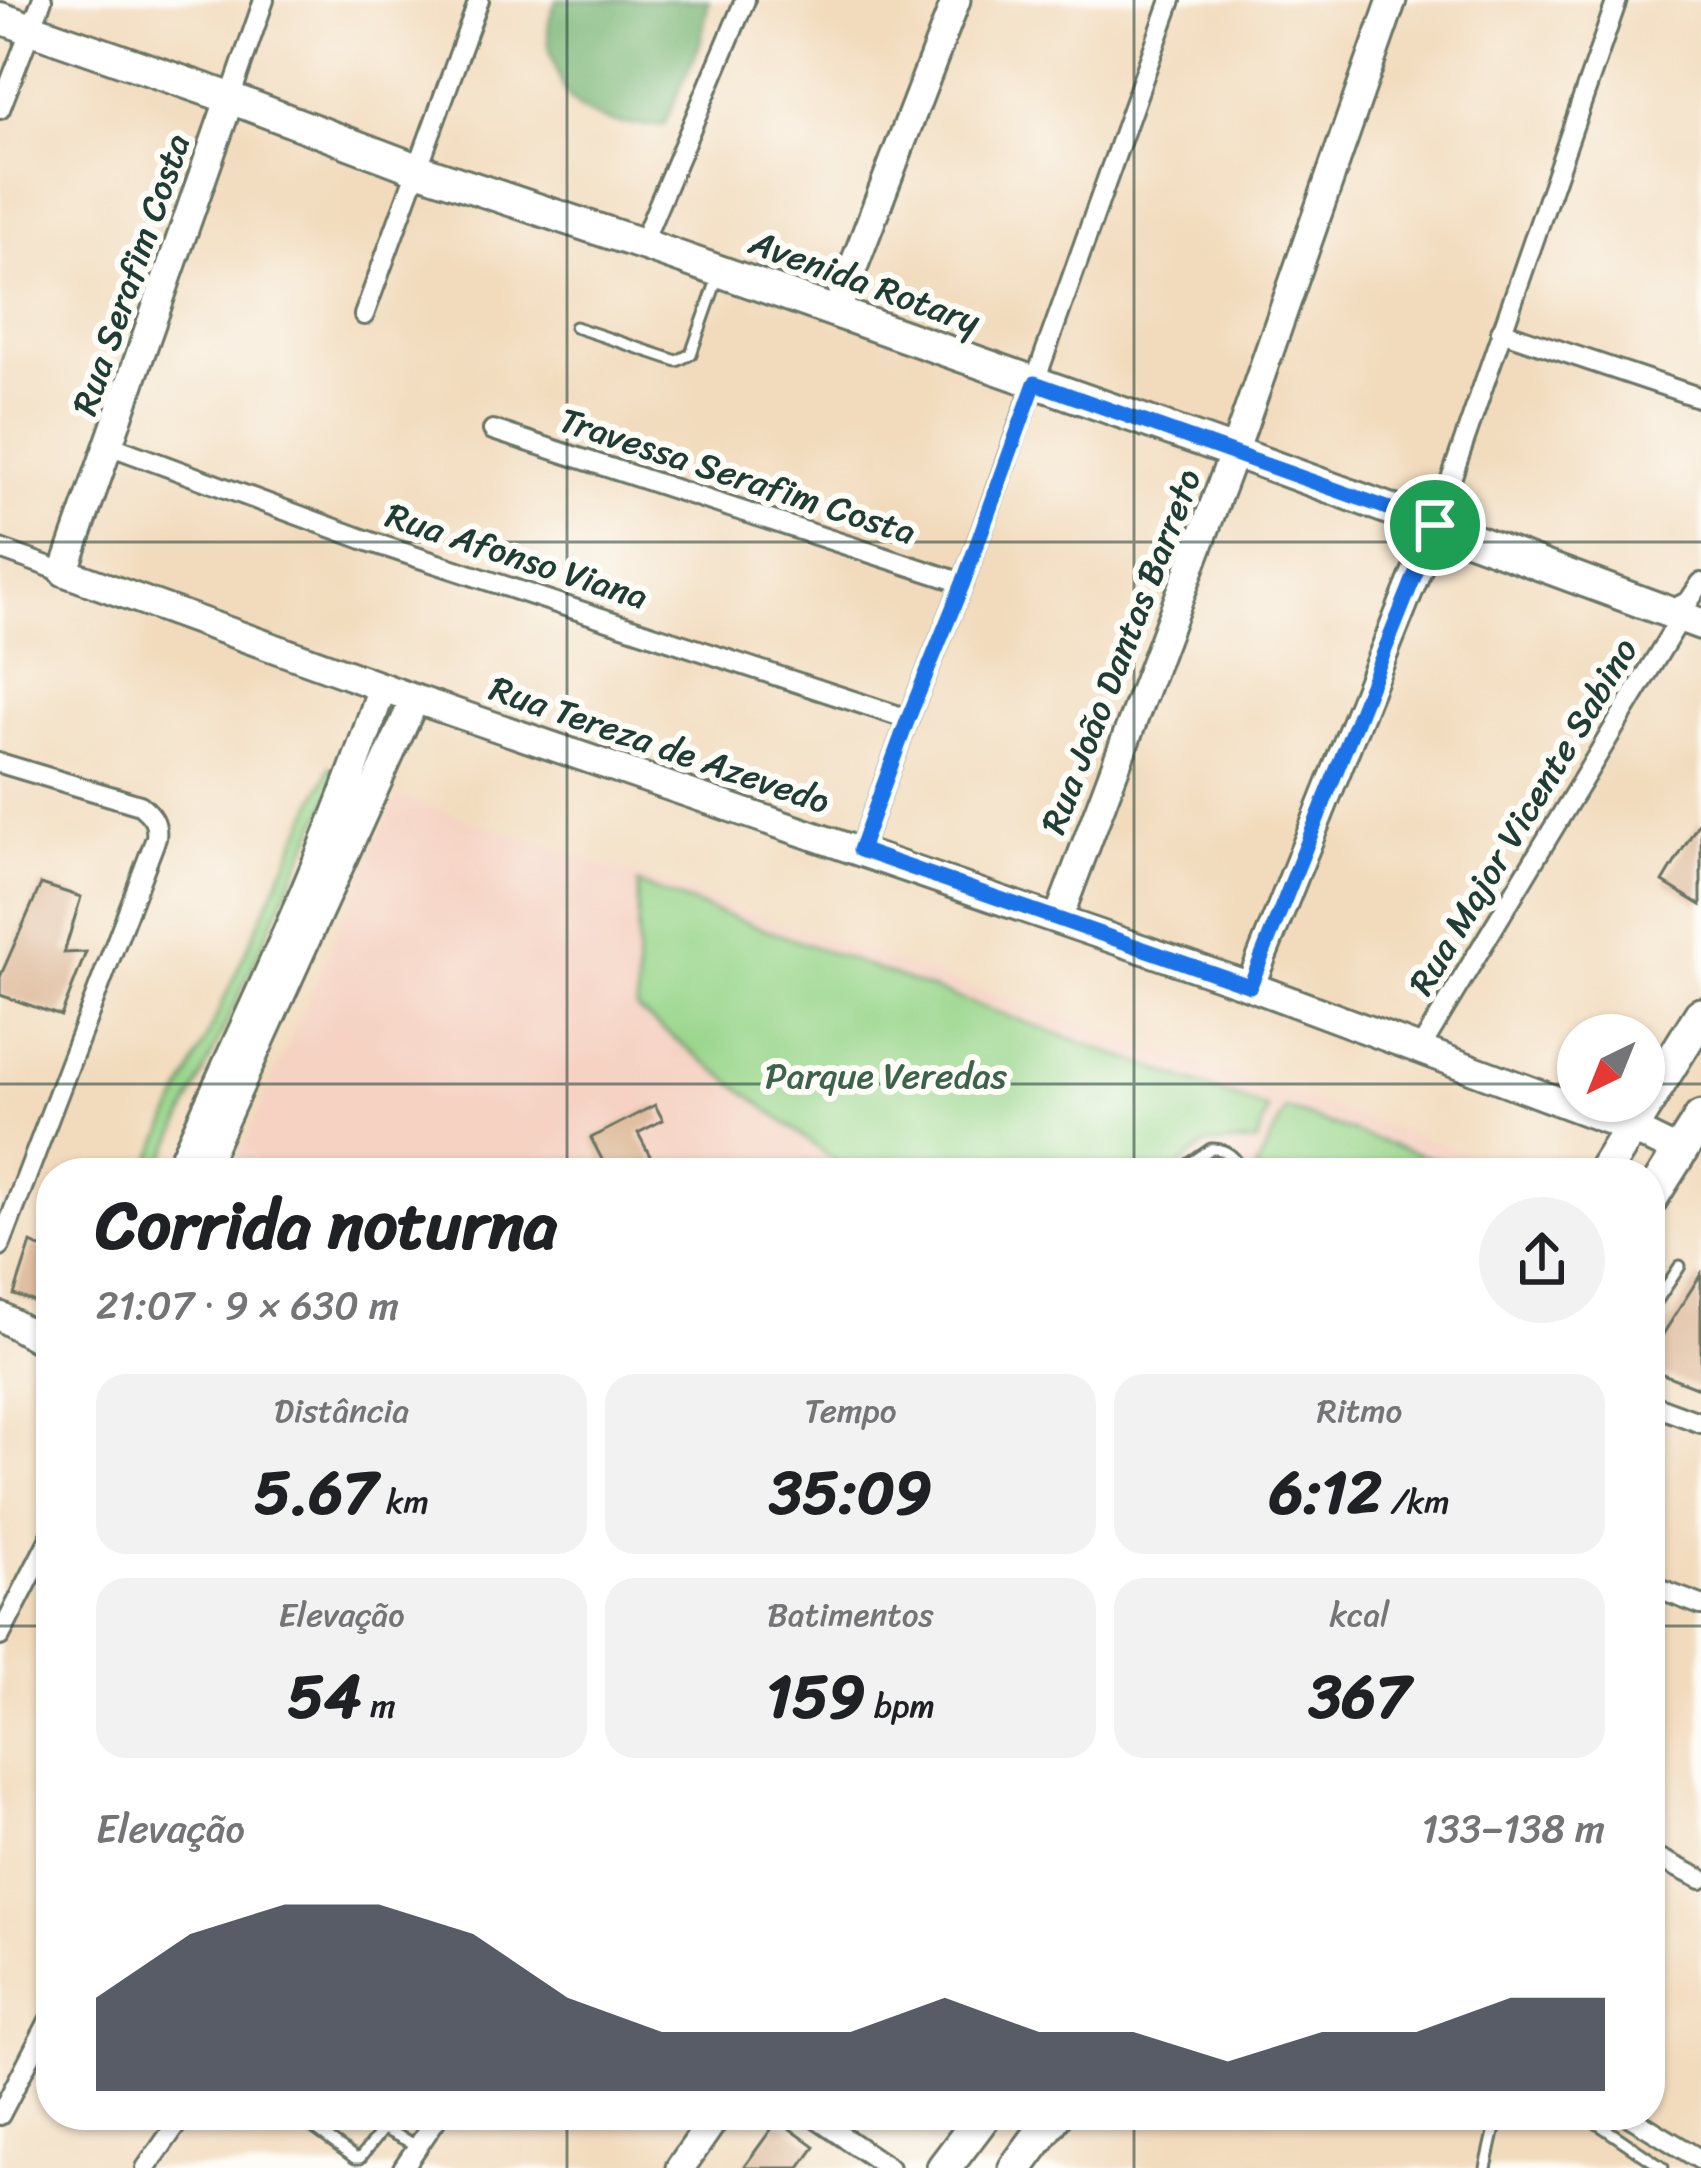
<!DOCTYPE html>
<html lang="pt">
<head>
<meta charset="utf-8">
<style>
	body { margin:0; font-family:Sriracha,sans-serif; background:#f2f2f2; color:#202124; height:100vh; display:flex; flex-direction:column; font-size:45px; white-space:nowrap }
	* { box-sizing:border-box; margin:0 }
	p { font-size:39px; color:#757577 }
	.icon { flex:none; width:66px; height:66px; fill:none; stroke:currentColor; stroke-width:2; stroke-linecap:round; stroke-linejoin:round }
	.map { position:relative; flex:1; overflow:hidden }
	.sheet { position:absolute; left:36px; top:1158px; width:1629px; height:972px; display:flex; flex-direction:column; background:#fff; border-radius:48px; box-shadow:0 3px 9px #0004 }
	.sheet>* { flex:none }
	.needle { width:78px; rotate:223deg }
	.buttons { position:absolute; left:1557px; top:1014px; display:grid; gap:24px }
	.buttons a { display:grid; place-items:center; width:108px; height:108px; border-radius:50%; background:#fff; box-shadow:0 3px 9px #0004; font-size:60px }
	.pin { position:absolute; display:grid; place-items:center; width:102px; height:102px; color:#fff; margin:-51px; border:6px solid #fff; border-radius:50%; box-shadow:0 3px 12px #0007 }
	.round { display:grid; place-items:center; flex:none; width:126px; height:126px; border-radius:63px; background:#f2f2f2 }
	.summary { display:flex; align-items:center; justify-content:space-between; height:204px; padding:0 60px }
	h1 { font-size:66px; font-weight:700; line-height:90px }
	.figures { display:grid; grid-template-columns:repeat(3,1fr); gap:18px; height:204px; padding:12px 60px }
	.figures div { display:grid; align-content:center; border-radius:30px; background:#f2f2f2; text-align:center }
	.figures b { font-size:60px; font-weight:700 }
	.figures small { font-size:33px; font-weight:400 }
	.figures p { font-size:33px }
	.chart { height:336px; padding:24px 60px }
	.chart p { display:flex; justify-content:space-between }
	.chart svg { width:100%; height:216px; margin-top:12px; fill:#111827; opacity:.7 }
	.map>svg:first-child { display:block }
</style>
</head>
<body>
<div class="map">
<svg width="1701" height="2168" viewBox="0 0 1701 2168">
	<rect width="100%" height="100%" fill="#fdfcf7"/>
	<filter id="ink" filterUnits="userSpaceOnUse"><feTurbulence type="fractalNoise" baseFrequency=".00833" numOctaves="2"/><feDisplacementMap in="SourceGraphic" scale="24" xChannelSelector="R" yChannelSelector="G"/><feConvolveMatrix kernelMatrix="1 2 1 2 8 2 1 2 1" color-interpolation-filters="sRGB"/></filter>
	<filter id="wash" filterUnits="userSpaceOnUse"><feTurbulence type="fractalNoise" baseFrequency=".004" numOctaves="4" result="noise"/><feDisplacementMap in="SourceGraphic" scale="48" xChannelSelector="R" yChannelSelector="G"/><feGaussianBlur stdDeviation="2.7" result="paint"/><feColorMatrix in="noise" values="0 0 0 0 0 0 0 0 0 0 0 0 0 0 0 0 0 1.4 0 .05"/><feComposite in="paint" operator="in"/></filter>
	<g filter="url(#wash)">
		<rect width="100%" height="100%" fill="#f2dbbd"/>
		<path fill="#f5d2c2" d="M398,796L1528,1173H232Z"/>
		<g fill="#98d58a" stroke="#5c895f" stroke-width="3">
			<path d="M330,767L340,775L158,1173H145Z"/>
			<path d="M638,884L1268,1109L1257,1142L1205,1145L1170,1173H1082L1076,1168L1054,1173H851L637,1010Z"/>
			<path d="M1286,1109L1474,1173H1254Z"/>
		</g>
		<path fill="#7ab676" stroke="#4c7a55" stroke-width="3" d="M557,0H709L700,44L664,125C633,128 585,123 566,93C561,85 559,74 555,65C546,42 545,23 557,0Z"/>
		<g id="blocks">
			<g fill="#ddb796">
				<path d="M1701,819V905L1663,882Z"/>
				<path d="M41,884L81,897L64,953L86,952L61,1016L0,995V977Z"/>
				<path d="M655,1105L663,1120L638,1133L659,1173H609L591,1138Z"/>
				<path d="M31,1243L51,1253V1307L14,1295Z"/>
				<path d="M1701,1274V1389L1650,1369V1355Z"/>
				<path d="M778,2120L815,2147L800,2168H743Z"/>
			</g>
		</g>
	</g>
	<g filter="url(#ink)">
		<use href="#blocks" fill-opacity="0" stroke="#697464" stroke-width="3"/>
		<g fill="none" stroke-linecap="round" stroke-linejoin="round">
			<defs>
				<g id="lane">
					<path d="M575,327L677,361L691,354L718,277"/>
					<path d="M1176,1173L1211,1149C1227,1148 1237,1159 1243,1173"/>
					<path d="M1650,1311L1680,1266"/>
					<path d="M355,2115L418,2146"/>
					<path d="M1585,2115L1663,2168"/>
					<path d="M314,2128L355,2158H360L382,2130"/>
					<path d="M1486,2168L1498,2115"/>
				</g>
				<g id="street">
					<path d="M230,98L264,0"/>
					<path d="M0,109L42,0"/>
					<path d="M642,244L745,0"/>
					<path d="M364,315L479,0"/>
					<path d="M1501,331L1701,398"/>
					<path d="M493,430L963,583"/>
					<path d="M109,445L371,542L908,719"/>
					<path d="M1435,525L1617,0"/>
					<path d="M0,549L64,572"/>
					<path d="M1667,612L1689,601L1701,583"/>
					<path d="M0,763L140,805C152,815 158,822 156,838L0,1246"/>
					<path d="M860,850L908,719L963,583L1171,0"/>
					<path d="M1420,1049L1681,617"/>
					<path d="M1650,1404L1701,1423"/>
					<path d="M1650,1586L1701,1605"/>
					<path d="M0,1636L51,1536"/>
					<path d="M1650,1854L1701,1879"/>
					<path d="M0,2115L51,2017"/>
					<path d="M811,2115L889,2168"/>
					<path d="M1627,2115L1701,2160"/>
					<path d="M146,2168L183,2115"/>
					<path d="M403,2168L439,2115"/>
				</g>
				<g id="secondary">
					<path d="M230,98L64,572L415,699L1250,986L1630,1128L1679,1152"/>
					<path d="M836,312L956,0"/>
					<path d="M1058,919L1234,452L1392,0"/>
					<path d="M1250,986L1435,525"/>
					<path d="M177,1173C250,1013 328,855 382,687"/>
					<path d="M200,1173L415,699"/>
					<path d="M0,1316L51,1346"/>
					<path d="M680,2168L717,2115"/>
				</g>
				<path id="primary" d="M0,18L230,98L417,169L642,244L1234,452L1701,624"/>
				<g id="highway">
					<path d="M1603,1173L1701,1015"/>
					<path d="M1650,1199L1701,1118"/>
					<path d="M944,2168L984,2115"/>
					<path d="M1016,2168L1055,2115"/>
				</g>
			</defs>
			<use href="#lane" stroke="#697464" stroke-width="15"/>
			<use href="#street" stroke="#697464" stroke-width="24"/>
			<use href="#secondary" stroke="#697464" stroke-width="33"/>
			<use href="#primary" stroke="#697464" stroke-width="36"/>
			<use href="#highway" stroke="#697464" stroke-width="39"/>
			<use href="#lane" stroke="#fff" stroke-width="9"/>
			<use href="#street" stroke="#fff" stroke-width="18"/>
			<use href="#secondary" stroke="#fff" stroke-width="27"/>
			<use href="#primary" stroke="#fff" stroke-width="30"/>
			<use href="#highway" stroke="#fff" stroke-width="33"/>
		</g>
	</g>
	<g fill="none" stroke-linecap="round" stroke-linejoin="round" filter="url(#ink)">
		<defs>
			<path id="route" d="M1035,383L1435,525L1250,986L860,850L908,719L963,583Z"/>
		</defs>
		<use href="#route" stroke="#fff" stroke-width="24"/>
		<use href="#route" stroke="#1a73e8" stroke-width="15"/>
	</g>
	<path fill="none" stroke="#1f3d34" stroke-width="3" stroke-opacity="0.55" d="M567,0V1173M1134,0V1173M0,542H1701M0,1084H1578M1644,1084H1701M0,1626H51M1650,1626H1701M567,2115V2168M1134,2115V2168"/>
	<g text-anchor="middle" stroke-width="12" stroke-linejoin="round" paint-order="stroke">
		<g font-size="36" fill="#1f3d34" stroke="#fdfcf7">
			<text transform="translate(130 274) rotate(-71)" y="13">Rua Serafim Costa</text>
			<text transform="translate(865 281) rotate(20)" y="13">Avenida Rotary</text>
			<text transform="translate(738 475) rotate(18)" y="13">Travessa Serafim Costa</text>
			<text transform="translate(517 555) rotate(18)" y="13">Rua Afonso Viana</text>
			<text transform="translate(1120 651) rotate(-69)" y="13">Rua João Dantas Barreto</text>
			<text transform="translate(660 744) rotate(19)" y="13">Rua Tereza de Azevedo</text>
			<text transform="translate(1522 816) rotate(-59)" y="13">Rua Major Vicente Sabino</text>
		</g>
		<g font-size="36" fill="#3d634a" stroke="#fdfcf7">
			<text x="886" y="1088">Parque Veredas</text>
		</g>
	</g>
</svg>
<div class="buttons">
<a><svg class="needle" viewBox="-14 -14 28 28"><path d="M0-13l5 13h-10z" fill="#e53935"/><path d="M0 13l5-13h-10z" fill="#757577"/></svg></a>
</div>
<div class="pin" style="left:1435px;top:525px;background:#1e9e55"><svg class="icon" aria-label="arrive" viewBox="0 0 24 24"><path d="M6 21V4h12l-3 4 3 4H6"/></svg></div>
<section class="sheet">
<div class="summary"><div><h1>Corrida noturna</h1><p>21:07 · 9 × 630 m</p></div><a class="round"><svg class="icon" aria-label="share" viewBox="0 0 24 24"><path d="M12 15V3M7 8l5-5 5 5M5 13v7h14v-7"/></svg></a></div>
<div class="figures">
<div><p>Distância</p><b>5.67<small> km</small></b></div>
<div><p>Tempo</p><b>35:09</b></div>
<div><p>Ritmo</p><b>6:12<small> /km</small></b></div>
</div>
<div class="figures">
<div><p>Elevação</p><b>54<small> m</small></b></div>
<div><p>Batimentos</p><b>159<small> bpm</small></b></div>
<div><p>kcal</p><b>367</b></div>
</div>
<div class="chart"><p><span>Elevação</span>133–138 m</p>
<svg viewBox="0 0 160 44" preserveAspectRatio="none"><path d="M0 44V25L10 12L20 6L30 6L40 12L50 25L60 32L70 32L80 32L90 25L100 32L110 32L120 38L130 32L140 32L150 25L160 25V44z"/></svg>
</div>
</section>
</div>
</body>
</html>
